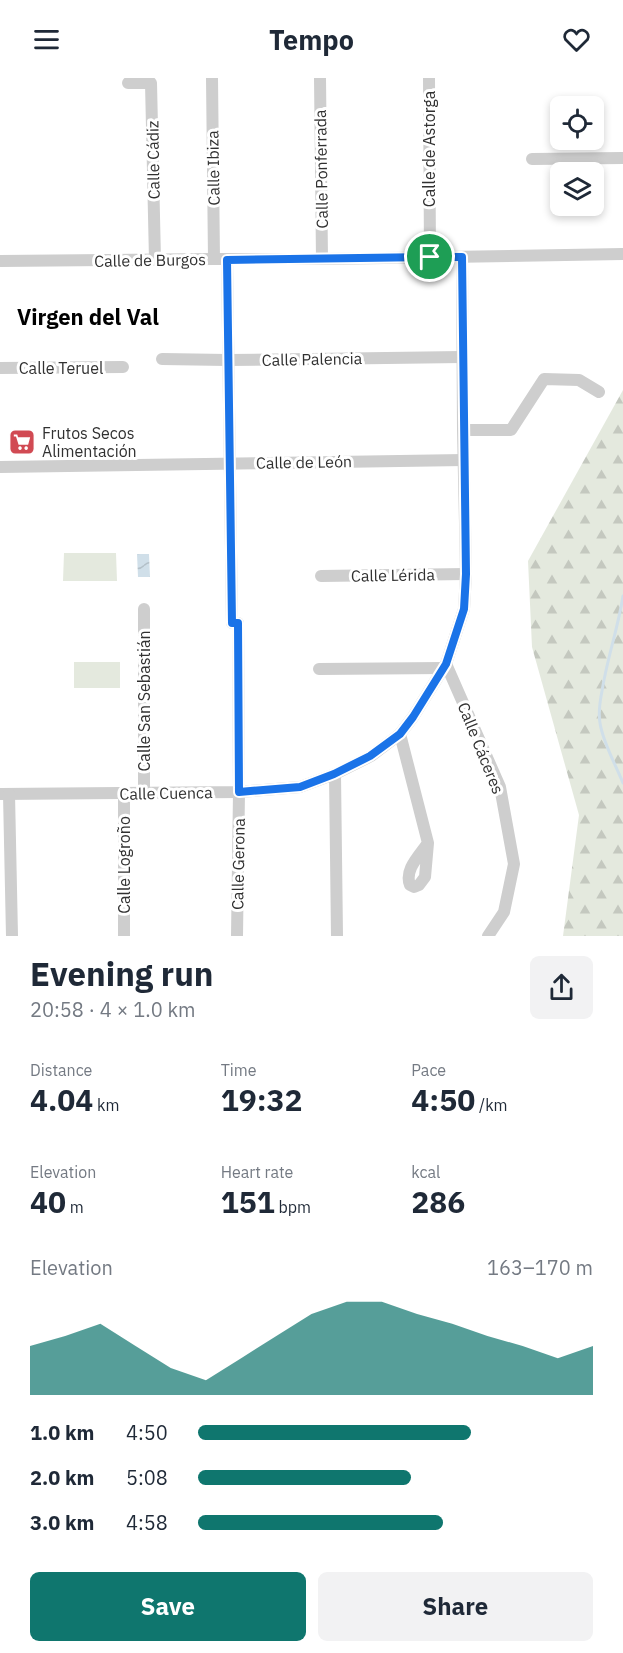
<!DOCTYPE html>
<html lang="en">
<head>
<meta charset="utf-8">
<style>
	body { margin:0; font-family:"IBM Plex Sans",sans-serif; background:#f2f2f3; color:#1f2937; height:100vh; display:flex; flex-direction:column; font-size:22px; white-space:nowrap }
	* { box-sizing:border-box; margin:0 }
	p { font-size:20px; color:#747a83 }
	.icon { flex:none; width:33px; height:33px; fill:none; stroke:currentColor; stroke-width:2; stroke-linecap:round; stroke-linejoin:round }
	.map { position:relative; height:858px; overflow:hidden }
	.sheet { display:flex; flex-direction:column; background:#fff; flex:1 }
	.sheet>* { flex:none }
	.tools { position:absolute; left:550px; top:18px; display:grid; gap:12px }
	.tools a { display:grid; place-items:center; width:54px; height:54px; border-radius:9px; background:#fff; box-shadow:0 3px 9px #0003; font-size:30px }
	.pin { position:absolute; display:grid; place-items:center; width:51px; height:51px; color:#fff; margin:-26px; border:3px solid #fff; border-radius:50%; box-shadow:0 2px 6px #0007 }
	.round { display:grid; place-items:center; flex:none; width:63px; height:63px; border-radius:9px; background:#f2f2f3 }
	.headline { display:flex; align-items:center; justify-content:space-between; height:102px; padding:0 30px }
	h1 { font-size:33px; font-weight:700; line-height:45px }
	.stats { display:grid; grid-template-columns:repeat(3,1fr); gap:9px; height:102px; padding:6px 30px }
	.stats div { display:grid; align-content:center }
	.stats b { font-size:30px; font-weight:700 }
	.stats small { font-size:16px; font-weight:400 }
	.stats p { font-size:16px }
	.chart { height:168px; padding:12px 30px }
	.chart p { display:flex; justify-content:space-between }
	.chart svg { width:100%; height:108px; margin-top:6px; fill:#0f766e; opacity:.7 }
	.cta { display:flex; gap:12px; margin-top:auto; padding:12px 30px }
	.cta a { flex:1; height:69px; border-radius:9px; background:#0f766e; color:#fff; font-size:24px; font-weight:700; line-height:69px; text-align:center }
	.cta a+a { background:#f2f2f3; color:#1f2937 }
	ul { padding:0 30px; list-style:none; font-size:20px }
	li { display:grid; grid-template-columns:96px 72px 1fr; align-items:center; height:45px }
	li i { height:15px; border-radius:8px; background:#0f766e }
	header { display:flex; justify-content:space-between; align-items:center; height:78px; padding:0 30px; background:#fff; font-size:27px; font-weight:700 }
	.map>svg:first-child { display:block }
</style>
</head>
<body>
<header><svg class="icon" aria-label="menu" viewBox="0 0 24 24"><path d="M4 6h16M4 12h16M4 18h16"/></svg>Tempo<svg class="icon" aria-label="heart" viewBox="0 0 24 24"><path d="M12 20l-8-8c-3-5 5-10 8-4 3-6 11-1 8 4z"/></svg></header>
<div class="map">
<svg width="623" height="858" viewBox="0 0 623 858">
	<defs>
		<pattern id="forest-firs" width="22" height="20" patternUnits="userSpaceOnUse" patternTransform="scale(1.5)"><rect width="22" height="20" fill="#e4e9de"/><path d="M5 1l3.5 6h-7zM16 11l3.5 6h-7z" fill="#c4c8bf"/></pattern>
		<pattern id="water-waves" width="16" height="10" patternUnits="userSpaceOnUse" patternTransform="scale(1.5)"><rect width="16" height="10" fill="#d0dfe9"/><path d="M0 5q4-4 8 0t8 0" fill="none" stroke="#b3c0c8"/></pattern>
	</defs>
	<rect width="100%" height="100%" fill="#fff"/>
	<path fill="url(#forest-firs)" d="M623,312V858H563L579,737L532,569L528,483Z"/>
	<g fill="#e4e9de">
		<path d="M64,475H116L117,503H63Z"/>
		<rect x="74" y="584" width="46" height="26"/>
	</g>
	<path fill="url(#water-waves)" d="M137,476H149L150,499H138Z"/>
	<g fill="none" stroke-linecap="round" stroke-linejoin="round">
		<path stroke="#d0dfe9" stroke-width="3" d="M623,518C618,550 607,581 602,613C600,623 598,634 600,645C603,665 615,685 623,705"/>
		<g stroke="#cecece" stroke-width="12">
			<path d="M212,0L214,181"/>
			<path d="M320,0L322,181"/>
			<path d="M429,0L430,179"/>
			<path d="M128,5H151L155,182"/>
			<path d="M532,81L623,80"/>
			<path d="M227,182L232,545H238L239,714L237,858"/>
			<path d="M0,183L214,181H322L623,176"/>
			<path d="M162,281L227,282L462,279"/>
			<path d="M0,290L123,289"/>
			<path d="M463,352H511L544,301L579,302L599,314"/>
			<path d="M0,389L464,382"/>
			<path d="M321,498L466,496"/>
			<path d="M144,531V715"/>
			<path d="M446,586L500,709L514,786L504,834L488,858"/>
			<path d="M319,591L443,590"/>
			<path d="M400,656L428,765L425,799L419,807L414,809L410,807C404,792 419,778 428,765"/>
			<path d="M335,696L337,858"/>
			<path d="M124,715V858"/>
			<path d="M0,716L239,714L300,709L335,696L371,678L400,656L413,639L446,586L464,531L466,496L465,446L463,352L462,179"/>
			<path d="M9,716L12,858"/>
		</g>
	</g>
	<g fill="none" stroke-linecap="round" stroke-linejoin="round">
		<defs>
			<path id="route" d="M430,179H462L466,496L464,531L446,586L413,639L400,656L370,678L334,696L300,709L239,714L238,545H232L227,182Z"/>
		</defs>
		<use href="#route" stroke="#fff" stroke-width="12"/>
		<use href="#route" stroke="#1a73e8" stroke-width="8"/>
	</g>
	<defs>
		<symbol id="supermarket-square" viewBox="-11 -11 22 22"><rect x="-9" y="-9" width="18" height="18" rx="4" fill="#d14a53" stroke="#fff"/><path d="M-6-5.5h2.5l.6 2H6L4.5 2H-2.5L-4.4-4H-6ZM-1.5 3.2a1.3 1.3 0 1 0 .1 0ZM3 3.2a1.3 1.3 0 1 0 .1 0Z" fill="#fff"/></symbol>
	</defs>
	<g fill-rule="evenodd">
		<use href="#supermarket-square" x="7" y="349" width="30" height="30"/>
	</g>
	<g text-anchor="middle" stroke-width="6" stroke-linejoin="round" paint-order="stroke">
		<g font-size="16" fill="#313131" stroke="#fff">
			<text transform="translate(429 71) rotate(-90)" y="6">Calle de Astorga</text>
			<text transform="translate(153 82) rotate(-91)" y="6">Calle Cádiz</text>
			<text transform="translate(213 90) rotate(-91)" y="6">Calle Ibiza</text>
			<text transform="translate(321 91) rotate(-91)" y="6">Calle Ponferrada</text>
			<text transform="translate(150 182) rotate(-1)" y="6">Calle de Burgos</text>
			<text transform="translate(312 281) rotate(-1)" y="6">Calle Palencia</text>
			<text x="61" y="296">Calle Teruel</text>
			<text transform="translate(304 384) rotate(-1)" y="6">Calle de León</text>
			<text transform="translate(393 497) rotate(-1)" y="6">Calle Lérida</text>
			<text transform="translate(144 623) rotate(-90)" y="6">Calle San Sebastián</text>
			<text transform="translate(481 670) rotate(68)" y="6">Calle Cáceres</text>
			<text transform="translate(166 715) rotate(-1)" y="6">Calle Cuenca</text>
			<text transform="translate(238 786) rotate(-89)" y="6">Calle Gerona</text>
			<text transform="translate(124 787) rotate(-90)" y="6">Calle Logroño</text>
		</g>
		<g font-size="16" fill="#313131" stroke="#fff" text-anchor="start">
			<text x="42" y="361">Frutos Secos<tspan x="42" dy="18">Alimentación</tspan></text>
		</g>
		<g font-size="22" font-weight="bold" fill="#000" stroke="#fff">
			<text x="88" y="247">Virgen del Val</text>
		</g>
	</g>
</svg>
<div class="tools">
<a><svg class="icon" aria-label="locate" viewBox="0 0 24 24"><circle cx="12" cy="12" r="6"/><path d="M12 2v4M12 18v4M2 12h4M18 12h4"/></svg></a>
<a><svg class="icon" aria-label="layers" viewBox="0 0 24 24"><path d="M12 4l9 5-9 5-9-5zM3 14l9 5 9-5"/></svg></a>
</div>
<div class="pin" style="left:430px;top:179px;background:#1e9e55"><svg class="icon" aria-label="arrive" viewBox="0 0 24 24"><path d="M6 21V4h12l-3 4 3 4H6"/></svg></div>
</div>
<section class="sheet">
<div class="headline"><div><h1>Evening run</h1><p>20:58 · 4 × 1.0 km</p></div><a class="round"><svg class="icon" aria-label="share" viewBox="0 0 24 24"><path d="M12 15V3M7 8l5-5 5 5M5 13v7h14v-7"/></svg></a></div>
<div class="stats">
<div><p>Distance</p><b>4.04<small> km</small></b></div>
<div><p>Time</p><b>19:32</b></div>
<div><p>Pace</p><b>4:50<small> /km</small></b></div>
</div>
<div class="stats">
<div><p>Elevation</p><b>40<small> m</small></b></div>
<div><p>Heart rate</p><b>151<small> bpm</small></b></div>
<div><p>kcal</p><b>286</b></div>
</div>
<div class="chart"><p><span>Elevation</span>163–170 m</p>
<svg viewBox="0 0 160 44" preserveAspectRatio="none"><path d="M0 44V24L10 20L20 15L30 24L40 33L50 38L60 29L70 20L80 11L90 6L100 6L110 11L120 15L130 20L140 24L150 29L160 24V44z"/></svg>
</div>
<ul>
<li><b>1.0 km</b>4:50<i style="width:69%"></i></li>
<li><b>2.0 km</b>5:08<i style="width:54%"></i></li>
<li><b>3.0 km</b>4:58<i style="width:62%"></i></li>
</ul>
<div class="cta"><a>Save</a><a>Share</a></div>
</section>
</body>
</html>
